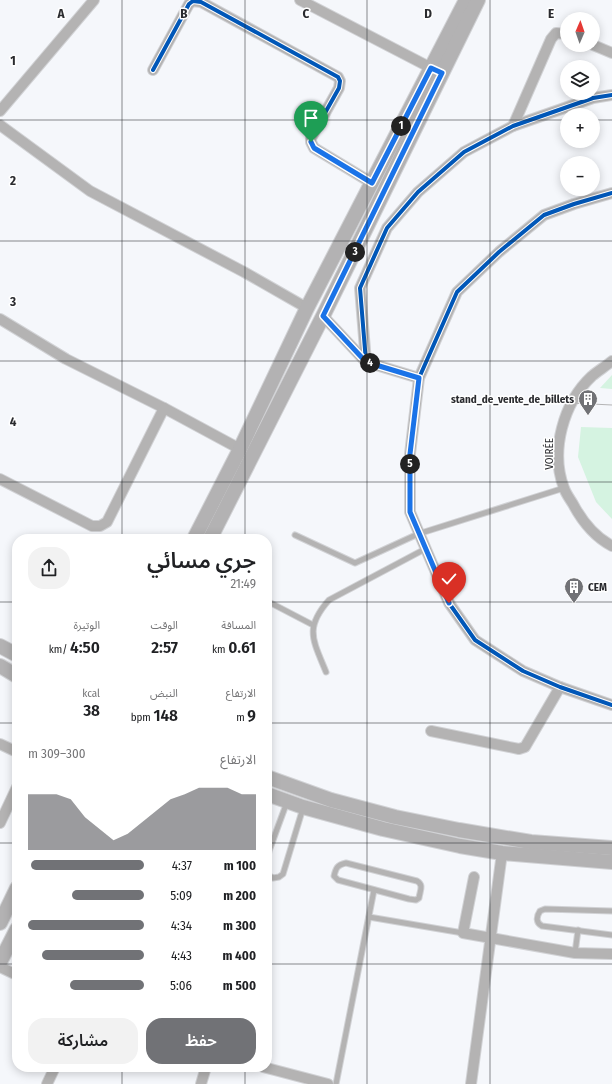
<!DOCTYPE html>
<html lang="ar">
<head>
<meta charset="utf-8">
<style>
	body { margin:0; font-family:"Fira Sans Condensed","Noto Sans Arabic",sans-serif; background:#f2f2f2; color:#202124; direction:rtl; height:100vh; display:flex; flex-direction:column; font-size:15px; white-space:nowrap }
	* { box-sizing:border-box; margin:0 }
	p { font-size:13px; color:#757577 }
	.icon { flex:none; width:22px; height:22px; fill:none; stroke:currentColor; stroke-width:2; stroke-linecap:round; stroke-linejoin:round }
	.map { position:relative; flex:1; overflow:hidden; direction:ltr }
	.details { position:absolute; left:12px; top:534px; width:260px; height:538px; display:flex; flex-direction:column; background:#fff; border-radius:16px; box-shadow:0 2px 10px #0003; direction:rtl }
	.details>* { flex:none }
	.needle { width:26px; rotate:2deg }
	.buttons { position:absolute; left:560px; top:12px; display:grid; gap:8px }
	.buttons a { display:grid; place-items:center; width:40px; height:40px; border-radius:50%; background:#fff; box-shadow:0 2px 10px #0003; font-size:20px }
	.pin { position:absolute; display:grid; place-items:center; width:34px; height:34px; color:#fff; margin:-41px -17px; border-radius:50% 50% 50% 0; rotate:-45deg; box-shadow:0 0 4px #0007 }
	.pin .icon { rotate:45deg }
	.km { position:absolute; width:20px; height:20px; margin:-10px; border-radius:50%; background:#222; color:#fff; font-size:11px; line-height:20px; text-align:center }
	.round { display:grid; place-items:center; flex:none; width:42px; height:42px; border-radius:16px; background:#f2f2f2 }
	.summary { display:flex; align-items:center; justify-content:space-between; height:68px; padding:0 16px }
	h1 { font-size:22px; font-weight:600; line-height:30px }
	.figures { display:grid; grid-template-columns:repeat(3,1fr); gap:6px; height:68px; padding:4px 16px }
	.figures div { display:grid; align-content:center }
	.figures b { font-size:17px; font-weight:600 }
	.figures small { font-size:11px; font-weight:400 }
	.figures p { font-size:11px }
	.chart { height:112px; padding:8px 16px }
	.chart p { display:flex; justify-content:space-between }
	.chart svg { width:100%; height:72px; margin-top:4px; fill:#717276; opacity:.7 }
	.primary-button { display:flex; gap:8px; margin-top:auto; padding:8px 16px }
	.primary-button a { flex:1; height:46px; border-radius:16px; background:#717276; color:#fff; font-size:16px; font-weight:600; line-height:46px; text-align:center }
	.primary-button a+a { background:#f2f2f2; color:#202124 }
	ul { padding:0 16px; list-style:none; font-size:13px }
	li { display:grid; grid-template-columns:64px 48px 1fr; align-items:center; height:30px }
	li i { height:10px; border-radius:5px; background:#717276 }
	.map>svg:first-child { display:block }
</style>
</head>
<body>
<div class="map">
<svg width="612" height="1084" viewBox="0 0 612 1084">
	<rect width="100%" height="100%" fill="#f5f7fb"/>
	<g fill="#d5f3e1">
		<path d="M612,375V389L600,388Z"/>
		<path d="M581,427L612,428V519L596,502L578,457Z"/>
	</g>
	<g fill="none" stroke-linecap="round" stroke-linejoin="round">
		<defs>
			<g id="service">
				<path d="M295,535L355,563L418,534L564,488"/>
				<path d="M267,601L313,625"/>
				<path d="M326,672C313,640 304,628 329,600L425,549"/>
				<path d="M267,862L269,851L287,802"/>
				<path d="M346,863L417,881C424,885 420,891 419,898L416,900L409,899L338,880L334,876C336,868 337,865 346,863Z"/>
				<path d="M267,872L268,875L273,878L279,877L283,874L303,808"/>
				<path d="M612,911L545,909L540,911C536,917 536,923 542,926L612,935"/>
				<path d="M369,917L463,933"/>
				<path d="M575,953L578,930"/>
				<path d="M336,1084L374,890"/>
			</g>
			<g id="minor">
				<path d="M300,0L437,71"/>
				<path d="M593,45L612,53"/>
				<path d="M153,70L189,4L193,1L201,2L338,77L340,81L339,88L311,138V142L314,148L372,183"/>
				<path d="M0,111L94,0"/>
				<path d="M0,125L90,191L244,272L307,308"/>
				<path d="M513,126L551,39L556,33L567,34"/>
				<path d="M612,193L574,204L544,215L499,252L457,292L419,378L410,454V512L449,603L475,640L523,671L560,687L612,705"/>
				<path d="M323,316L366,362L419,378"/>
				<path d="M0,319L66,359L164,408L240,449"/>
				<path d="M612,361C606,366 598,371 592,376C563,403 550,451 564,488C566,494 570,499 573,504C582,521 595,537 612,546"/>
				<path d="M366,362L360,288L387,228L418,192L464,152L513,126L593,98L612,95"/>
				<path d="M0,479L92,526H100L107,522L164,408"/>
				<path d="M431,731L519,749L525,747L560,687"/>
				<path d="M0,744L17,752"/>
				<path d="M0,823L17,787"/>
				<path d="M474,877L463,933L575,953L612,954"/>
				<path d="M0,967L17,975"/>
				<path d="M263,1067L328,1084"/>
				<path d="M47,1084L55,1067"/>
				<path d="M201,1084L206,1067"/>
				<path d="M471,1084L502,853"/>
			</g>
			<g id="secondary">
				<path d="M194,539L240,449L307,308L466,0"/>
				<path d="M210,539L323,316L478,0"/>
				<path d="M0,646L17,655"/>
				<path d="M0,666L17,676"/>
				<path d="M267,777L331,800L395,817L459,830L531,842L612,848"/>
				<path d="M267,794L303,807L383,829L460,846L502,853L612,862"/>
				<path d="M0,923L17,888"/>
				<path d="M0,962L17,929"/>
			</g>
		</defs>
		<use href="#service" stroke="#d1d2d5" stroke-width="7"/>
		<use href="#minor" stroke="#d1d2d5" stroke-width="12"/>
		<use href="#secondary" stroke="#d1d2d5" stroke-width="16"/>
		<use href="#service" stroke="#b4b3b3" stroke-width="5"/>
		<use href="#minor" stroke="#b4b3b3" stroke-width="10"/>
		<use href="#secondary" stroke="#b3b2b3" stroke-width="14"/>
		<path stroke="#b4b4b5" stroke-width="1" d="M571,403L612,405"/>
		<defs>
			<g id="cycleway">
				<path d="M153,70L189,4L193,1L201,2L338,77L340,81L339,88L311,138V142L314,148L372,183"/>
				<path d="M612,193L574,204L544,215L499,252L457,292L419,378L410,454V512L449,603L475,640L523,671L560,687L612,705"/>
				<path d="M366,362L360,288L387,228L418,192L464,152L513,126L593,98L612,95"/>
			</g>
		</defs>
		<use href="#cycleway" stroke="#fff" stroke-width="6"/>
		<use href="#cycleway" stroke="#0057b8" stroke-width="4"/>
	</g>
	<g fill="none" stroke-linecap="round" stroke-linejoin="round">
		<defs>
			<path id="route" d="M311,142L314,148L372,183L431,68L442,73L323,316L366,362L419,378L410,454V512L449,603"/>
		</defs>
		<use href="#route" stroke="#fff" stroke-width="8"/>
		<use href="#route" stroke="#1a73e8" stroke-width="5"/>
	</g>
	<path fill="none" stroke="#2a2b2f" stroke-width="1" stroke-opacity="0.55" d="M122,0V539M245,0V539M367,0V1084M490,0V1084M0,120H567M593,120H612M0,241H612M0,361H612M0,482H612M0,602H17M267,602H612M0,723H17M267,723H612M0,843H17M267,843H612M0,964H17M267,964H612M122,1067V1084M245,1067V1084"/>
	<defs>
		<symbol id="building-pin" viewBox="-11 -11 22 30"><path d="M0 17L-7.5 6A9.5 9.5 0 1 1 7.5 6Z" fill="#717276" stroke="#fff"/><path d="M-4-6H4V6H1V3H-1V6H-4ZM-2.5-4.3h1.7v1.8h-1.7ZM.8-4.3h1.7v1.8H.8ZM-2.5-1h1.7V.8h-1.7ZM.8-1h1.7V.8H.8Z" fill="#fff"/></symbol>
	</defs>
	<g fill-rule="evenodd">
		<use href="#building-pin" x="577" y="388" width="22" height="30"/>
		<use href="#building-pin" x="563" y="576" width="22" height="30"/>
	</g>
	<g text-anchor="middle" stroke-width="3" stroke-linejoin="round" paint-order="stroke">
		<g font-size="11" font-weight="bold" fill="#2a2b2f" stroke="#fff" text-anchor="end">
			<text x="574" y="403">stand_de_vente_de_billets</text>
			<text x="588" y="591" text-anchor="start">CEM</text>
		</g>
		<g font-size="11" fill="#2a2b2f" stroke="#fff">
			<text transform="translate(549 454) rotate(-90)" y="4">VOIRÉE</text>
		</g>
	</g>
	<g font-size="13" text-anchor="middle" font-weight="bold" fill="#2a2b2f" stroke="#fff" stroke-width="3" stroke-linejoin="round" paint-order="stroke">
		<text x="61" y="18">A</text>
		<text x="184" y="18">B</text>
		<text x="306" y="18">C</text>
		<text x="428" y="18">D</text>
		<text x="551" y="18">E</text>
		<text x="13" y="65">1</text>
		<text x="13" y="185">2</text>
		<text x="13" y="306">3</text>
		<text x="13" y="426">4</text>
	</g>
</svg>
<div class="buttons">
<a><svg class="needle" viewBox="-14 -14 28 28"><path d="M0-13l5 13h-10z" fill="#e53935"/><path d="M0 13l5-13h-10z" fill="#757577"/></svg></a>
<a><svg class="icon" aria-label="layers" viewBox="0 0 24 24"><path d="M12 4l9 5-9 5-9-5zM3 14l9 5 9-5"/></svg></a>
<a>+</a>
<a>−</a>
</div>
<div class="pin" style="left:311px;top:142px;background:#1e9e55"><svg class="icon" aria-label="arrive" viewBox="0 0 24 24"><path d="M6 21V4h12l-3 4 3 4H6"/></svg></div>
<div class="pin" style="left:449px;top:603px;background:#d93025"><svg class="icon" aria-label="check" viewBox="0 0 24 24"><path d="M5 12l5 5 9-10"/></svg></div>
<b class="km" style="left:401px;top:126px">1</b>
<b class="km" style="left:355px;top:252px">3</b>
<b class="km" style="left:370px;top:363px">4</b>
<b class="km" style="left:410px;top:464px">5</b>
<section class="details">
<div class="summary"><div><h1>جري مسائي</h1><p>21:49</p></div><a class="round"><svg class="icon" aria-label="share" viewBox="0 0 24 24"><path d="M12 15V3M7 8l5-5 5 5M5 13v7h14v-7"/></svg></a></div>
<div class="figures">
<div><p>المسافة</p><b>0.61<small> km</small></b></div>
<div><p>الوقت</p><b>2:57</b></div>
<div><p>الوتيرة</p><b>4:50<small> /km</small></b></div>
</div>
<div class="figures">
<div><p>الارتفاع</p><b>9<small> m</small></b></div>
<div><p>النبض</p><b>148<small> bpm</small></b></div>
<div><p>kcal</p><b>38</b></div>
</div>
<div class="chart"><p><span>الارتفاع</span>300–309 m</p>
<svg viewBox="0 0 160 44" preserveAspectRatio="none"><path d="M0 44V10L10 10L20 10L30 13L40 24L50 31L60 38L70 34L80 27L90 20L100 13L110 10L120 6L130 6L140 6L150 10L160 10V44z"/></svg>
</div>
<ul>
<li><b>100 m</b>4:37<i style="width:97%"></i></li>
<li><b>200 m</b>5:09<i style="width:62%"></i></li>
<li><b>300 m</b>4:34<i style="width:100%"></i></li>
<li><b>400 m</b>4:43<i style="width:88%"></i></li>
<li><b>500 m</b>5:06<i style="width:64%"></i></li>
</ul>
<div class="primary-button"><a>حفظ</a><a>مشاركة</a></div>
</section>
</div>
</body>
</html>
